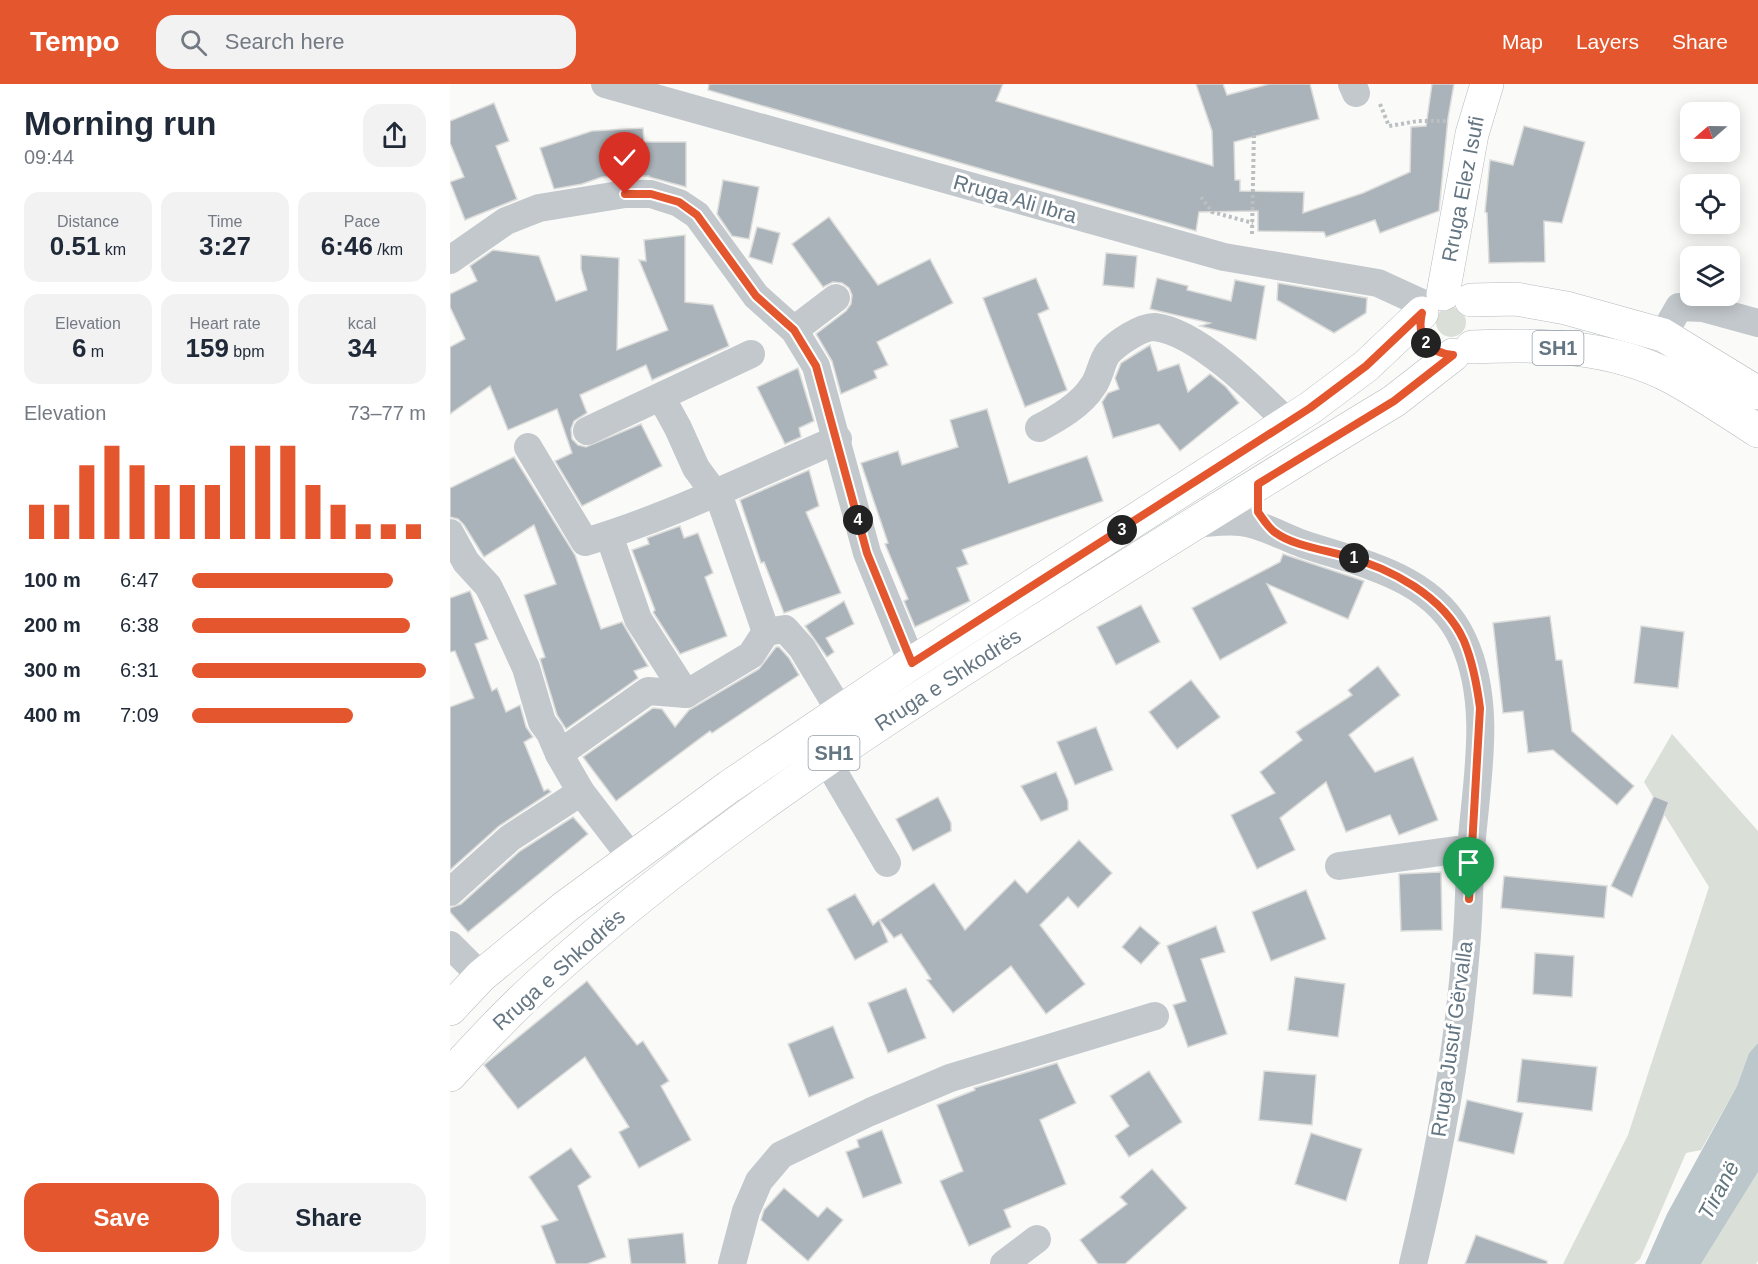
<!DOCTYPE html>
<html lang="en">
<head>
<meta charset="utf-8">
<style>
	body { margin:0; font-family:Arial,sans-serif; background:#f2f2f3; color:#1f2937; height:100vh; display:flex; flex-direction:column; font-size:22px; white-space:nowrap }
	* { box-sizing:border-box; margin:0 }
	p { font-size:20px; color:#747a83 }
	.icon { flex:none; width:33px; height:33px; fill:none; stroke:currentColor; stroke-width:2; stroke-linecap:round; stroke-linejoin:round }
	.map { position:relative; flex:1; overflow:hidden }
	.panel { display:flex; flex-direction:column; background:#fff; width:450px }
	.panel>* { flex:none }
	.needle { width:39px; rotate:250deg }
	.fabs { position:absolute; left:1230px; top:18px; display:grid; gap:12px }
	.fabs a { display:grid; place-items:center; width:60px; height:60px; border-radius:12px; background:#fff; box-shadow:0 3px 15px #0003; font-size:30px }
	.pin { position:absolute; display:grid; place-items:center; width:51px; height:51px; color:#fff; margin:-62px -26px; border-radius:50% 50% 50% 0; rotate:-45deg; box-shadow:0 0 6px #0007 }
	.pin .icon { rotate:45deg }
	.km { position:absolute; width:30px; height:30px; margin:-15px; border-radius:50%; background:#222; color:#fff; font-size:16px; line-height:30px; text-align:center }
	.round { display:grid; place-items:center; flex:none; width:63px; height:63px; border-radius:18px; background:#f2f2f3 }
	.head { display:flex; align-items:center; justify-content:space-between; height:102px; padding:0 24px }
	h1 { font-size:33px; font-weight:800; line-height:45px }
	.figures { display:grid; grid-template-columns:repeat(3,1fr); gap:9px; height:102px; padding:6px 24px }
	.figures div { display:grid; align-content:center; border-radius:15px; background:#f2f2f3; text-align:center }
	.figures b { font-size:26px; font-weight:800 }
	.figures small { font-size:16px; font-weight:400 }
	.figures p { font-size:16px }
	.chart { height:168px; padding:12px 24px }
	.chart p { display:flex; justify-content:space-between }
	.chart svg { width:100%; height:108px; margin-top:6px; stroke:#e4572e; stroke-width:6 }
	.action { display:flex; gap:12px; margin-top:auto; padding:12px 24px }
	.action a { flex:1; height:69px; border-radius:18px; background:#e4572e; color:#fff; font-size:24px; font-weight:800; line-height:69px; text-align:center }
	.action a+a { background:#f2f2f3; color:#1f2937 }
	ul { padding:0 24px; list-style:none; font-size:20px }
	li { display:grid; grid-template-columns:96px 72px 1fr; align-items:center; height:45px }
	li i { height:15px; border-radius:8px; background:#e4572e }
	header { display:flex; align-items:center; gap:36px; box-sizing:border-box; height:84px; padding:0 30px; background:#e4572e; color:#fff }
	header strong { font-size:28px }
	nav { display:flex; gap:33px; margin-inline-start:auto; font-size:21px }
	.search { width:420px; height:54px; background:#f2f2f3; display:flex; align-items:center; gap:15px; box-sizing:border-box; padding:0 21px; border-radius:18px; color:#747a83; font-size:22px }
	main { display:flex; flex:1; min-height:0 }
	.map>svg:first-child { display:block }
</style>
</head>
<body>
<header>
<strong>Tempo</strong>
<div class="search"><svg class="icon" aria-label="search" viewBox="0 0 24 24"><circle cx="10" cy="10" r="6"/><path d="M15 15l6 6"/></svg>Search here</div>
<nav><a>Map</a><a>Layers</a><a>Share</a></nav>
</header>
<main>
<section class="panel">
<div class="head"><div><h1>Morning run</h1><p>09:44</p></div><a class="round"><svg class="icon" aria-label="share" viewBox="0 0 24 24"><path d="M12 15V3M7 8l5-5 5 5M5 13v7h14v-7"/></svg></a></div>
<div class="figures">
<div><p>Distance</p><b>0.51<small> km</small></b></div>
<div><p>Time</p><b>3:27</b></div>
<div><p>Pace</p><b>6:46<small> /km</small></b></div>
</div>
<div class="figures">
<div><p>Elevation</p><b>6<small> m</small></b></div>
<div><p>Heart rate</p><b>159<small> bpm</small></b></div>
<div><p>kcal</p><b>34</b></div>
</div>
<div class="chart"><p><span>Elevation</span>73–77 m</p>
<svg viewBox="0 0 160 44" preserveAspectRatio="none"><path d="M5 44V30M15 44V30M25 44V14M35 44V6M45 44V14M55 44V22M65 44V22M75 44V22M85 44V6M95 44V6M105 44V6M115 44V22M125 44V30M135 44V38M145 44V38M155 44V38"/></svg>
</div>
<ul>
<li><b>100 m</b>6:47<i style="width:86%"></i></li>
<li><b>200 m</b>6:38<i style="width:93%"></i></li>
<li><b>300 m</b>6:31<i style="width:100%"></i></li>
<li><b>400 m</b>7:09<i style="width:69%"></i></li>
</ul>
<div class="action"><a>Save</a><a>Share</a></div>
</section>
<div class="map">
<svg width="1308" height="1180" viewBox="0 0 1308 1180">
	<rect width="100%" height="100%" fill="#fafaf8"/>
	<g fill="#dadfd7">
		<circle cx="1001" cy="238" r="15"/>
		<path d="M1222,650L1308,747V959L1299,969L1287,1002L1251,1066L1236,1069L1190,1175L1184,1180H1113L1178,1051L1259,803L1194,698Z"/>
		<path d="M1308,1088V1177L1306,1180H1251Z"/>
	</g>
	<path fill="#bbc7cb" d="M1308,959V1088L1251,1180H1195L1217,1130L1287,1002L1299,969Z"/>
	<g fill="#aab3b9" stroke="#dcdcda" stroke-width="1.5">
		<path d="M259,0H553L546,17L763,82L762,47L746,0H773L777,11L819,0H860L869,35L784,58L785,96H790V107L854,108L853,129L913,109L960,88L961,43L976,42L982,0H1004L998,34L989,127L930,149L925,136L876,153L874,148L808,147V127L749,128L746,147L258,6Z"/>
		<path d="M44,19L59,57L46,62L67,115L15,136L0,98L14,93L0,59V37Z"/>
		<path d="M1074,42L1135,58L1112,139L1094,137L1095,178L1039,179L1037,129L1035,128L1040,76L1063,81Z"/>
		<path d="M193,44L194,58H236V103L199,93V92L152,93L132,100L104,105L90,64L142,47Z"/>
		<path d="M273,96L309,103L299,155L282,152L267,130Z"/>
		<path d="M379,133L428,201L480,175L503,219L427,258L438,281L424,287L427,294L391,310L382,277L366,250L396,227L401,220L402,211L399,204L392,199L383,198L373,203L342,160Z"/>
		<path d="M307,143L330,149L322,180L299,173Z"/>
		<path d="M235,151V218L263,221L279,262L202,296L196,281L130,311L137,329L124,337L121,345L122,355L128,361L136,363L191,340L212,382L132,422L105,377L122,369L107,325L58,346L40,302L0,330V263L15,255L0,223V210L27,197L20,182L43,166L89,172L106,217L137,206L131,185V171L169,174L167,266L218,246L189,176L196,177L194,156Z"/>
		<path d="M656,169L687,172L684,204L653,201Z"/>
		<path d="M586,194L599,225L588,230L617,306L575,323L533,214Z"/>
		<path d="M707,194L738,202L737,206L781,217L785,196L815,202L806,256L750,242L760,239L700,225Z"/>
		<path d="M828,199L917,214L916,229L884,249L827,216Z"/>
		<path d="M700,261L708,287L729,280L738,308L760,290L776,303L789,319L730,367L709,340L663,354L652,318L658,309L669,305L665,294L671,279Z"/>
		<path d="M348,284L364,337L349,344L351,353L335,360L307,303Z"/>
		<path d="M537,325L559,399L637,372L653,417L512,466L518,480L507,484L520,517L465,543L454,517L458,515L435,460L438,459L411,379L448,367L452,381L508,363L500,336Z"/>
		<path d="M64,373L125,471L151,545L172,538L198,582L184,587L188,594L116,645L107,631L90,575L95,573L74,511L106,500L84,441L34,473L14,441L8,435L0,433V404Z"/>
		<path d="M359,386L369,422L356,428L391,509L334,529L314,478L311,479L290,416Z"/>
		<path d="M230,442L234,454L248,449L263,489L255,493L277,552L230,570L203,528L205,526L182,466L199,460L197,454Z"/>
		<path d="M833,470L914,497L898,535L817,500L837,539L770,576L742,524L830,478Z"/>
		<path d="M20,507L38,555L25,560L42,607L47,604L56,628L70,621L76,643L83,653L74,658L94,707L98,705L101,708L49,742L0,786V623L24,614L5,567L0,568V514Z"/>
		<path d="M394,517L404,540L376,554L384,568L377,573L355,542Z"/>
		<path d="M691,521L710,558L666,581L647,543Z"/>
		<path d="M1100,532L1106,576H1112L1122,647L1184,702L1167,721L1103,666L1078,669L1073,627L1053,629L1043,539Z"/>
		<path d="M1191,542L1234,548L1228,604L1184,599Z"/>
		<path d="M326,563H329L339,574L349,591L262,649L260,647L166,717L133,673L203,624L212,625L225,643L239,626L309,585Z"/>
		<path d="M928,582L950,611L899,651L925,688L963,673L988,736L949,751L940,731L896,748L876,698L830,734L845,766L807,785L781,731L825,709L810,688L852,656L846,648L902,611L898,606Z"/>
		<path d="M741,596L770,633L727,665L699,628Z"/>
		<path d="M646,643L663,686L625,701L607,658Z"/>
		<path d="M606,688L618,717V726L591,737L571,702Z"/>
		<path d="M1204,712L1219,718L1182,813L1161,802Z"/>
		<path d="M488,713L501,739V747L463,767L446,735Z"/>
		<path d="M123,733L138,750L18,848L0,828V824L11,820L70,767Z"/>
		<path d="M629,756L662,789L628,824L618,813L590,841L635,900L596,930L561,882L503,929L477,896L481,895L451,850L444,854L430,836L484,799L515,846L565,796L577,809Z"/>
		<path d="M991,788L992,846L951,847L949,790Z"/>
		<path d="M1054,792L1157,802L1154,834L1051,824Z"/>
		<path d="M856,806L876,855L821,877L802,828Z"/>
		<path d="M405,810L423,841L429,836L438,858L405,876L377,825Z"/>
		<path d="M690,842L710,859L691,880L672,863Z"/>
		<path d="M766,842L775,868L751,875L777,950L738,963L723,921L736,917L717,862Z"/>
		<path d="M1085,869L1124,872L1122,913L1083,910Z"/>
		<path d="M845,893L895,900L888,953L838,946Z"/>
		<path d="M137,897L187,961L193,957L219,997L211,1002L241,1056L189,1084L169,1048L179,1043L135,973L68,1025L34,981Z"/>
		<path d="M456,904L476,954L438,969L418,919Z"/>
		<path d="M383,942L404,994L359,1013L338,960Z"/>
		<path d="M1072,975L1147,983L1142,1027L1067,1018Z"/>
		<path d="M607,979L626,1019L590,1036L616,1100L554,1126L561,1143L519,1162L490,1097L513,1087L487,1021L525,1006L524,1004Z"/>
		<path d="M699,987L732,1038L679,1073L665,1052L679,1042L660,1012Z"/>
		<path d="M814,987L866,991L862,1041L809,1036Z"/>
		<path d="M1017,1016L1073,1029L1064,1070L1008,1057Z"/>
		<path d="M432,1046L452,1099L413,1114L396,1068L409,1063L407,1056Z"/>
		<path d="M861,1049L912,1065L896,1117L845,1100Z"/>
		<path d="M121,1064L141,1093L128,1102L156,1173L137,1180H106L91,1142L108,1136L79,1093Z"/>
		<path d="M702,1085L737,1124L675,1180H648L630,1156L677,1120L670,1113Z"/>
		<path d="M334,1104L368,1133L377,1123L393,1136L358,1177L311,1136L314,1126Z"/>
		<path d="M233,1149L236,1180H181L178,1155Z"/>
		<path d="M1026,1151L1097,1177V1180H1015Z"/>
	</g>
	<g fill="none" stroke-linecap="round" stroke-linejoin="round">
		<defs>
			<g id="major">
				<path d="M993,210L1022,50L1037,0"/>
				<path d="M1021,216L1066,215L1116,224L1213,251L1308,309"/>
				<path d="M1022,263C1089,260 1162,261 1223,294C1252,310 1280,329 1308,347"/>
				<path d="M0,925L31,892L115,823L280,702L462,579L860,324L916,282L972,229"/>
				<path d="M0,991C29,959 58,928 90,899C243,760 416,646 591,536C708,462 825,389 944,317L1003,271"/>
			</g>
		</defs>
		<use href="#major" stroke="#b5babe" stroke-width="34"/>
		<g stroke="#bbbfc2" stroke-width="4" stroke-dasharray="3 3" stroke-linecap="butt">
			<path d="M930,20L939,42L968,37H997"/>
			<path d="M751,113L762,128L803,139"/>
			<path d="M802,150L804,47"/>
		</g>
		<g stroke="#c3c8cc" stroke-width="28">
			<path d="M155,0L774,173L928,199L976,221"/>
			<path d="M902,0L906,9"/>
			<path d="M0,176L56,137L89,124L175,110H201L229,119L247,131L306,212L344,246L366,282L417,469L462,579"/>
			<path d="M344,246L386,214"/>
			<path d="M1213,251L1229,223L1253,224L1308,239"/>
			<path d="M211,313L228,344L246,384L271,418L316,548L335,545L352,564L390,627"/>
			<path d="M589,344C608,334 631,321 643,302C650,293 651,278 658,269C667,259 692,242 705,243C748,248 808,309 838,339"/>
			<path d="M137,347L301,270"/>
			<path d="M78,363L135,458C220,433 306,390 388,355"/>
			<path d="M744,440C759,439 776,436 791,438C812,440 833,453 853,460C912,480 984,492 1013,556C1043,621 1026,697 1021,766C1019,799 1019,832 1016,864C1008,970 988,1077 963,1180"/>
			<path d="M0,449L16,478L38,502L46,518L76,584L92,638L100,649L109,670L131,708L181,773"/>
			<path d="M236,610L301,571L316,548"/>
			<path d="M109,670L198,607L236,610L188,535L159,451"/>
			<path d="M376,675L437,779"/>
			<path d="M889,782L1006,766H1021"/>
			<path d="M0,808L60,754L131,708"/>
			<path d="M0,861L31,892"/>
			<path d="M282,1180L296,1127L309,1097L331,1071L420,1028L500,994L705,932"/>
			<path d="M554,1180L587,1155"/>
		</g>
		<use href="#major" stroke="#fff" stroke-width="33"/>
	</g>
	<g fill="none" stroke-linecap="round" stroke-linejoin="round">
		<defs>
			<path id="route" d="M175,110H201L229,118L247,131L306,212L344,246L366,282L417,469L462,579L860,324L916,282L972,229C966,253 979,269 1003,271L944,317L808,400V428C813,435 819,445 826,449C842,461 875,466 895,472C940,484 994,512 1014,557C1023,579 1027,601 1030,624L1019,815"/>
		</defs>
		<use href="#route" stroke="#fff" stroke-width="12"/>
		<use href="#route" stroke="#e4572e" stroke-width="8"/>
	</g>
	<g text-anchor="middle" stroke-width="6" stroke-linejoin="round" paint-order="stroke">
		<g fill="#fff" stroke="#939fa8" stroke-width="1.5">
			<rect x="1082.5" y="247" width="51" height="34" rx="4.5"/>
			<rect x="358.5" y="652" width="51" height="34" rx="4.5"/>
		</g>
		<g font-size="20" font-weight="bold" fill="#657683">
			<text x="1108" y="271">SH1</text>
			<text x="384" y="676">SH1</text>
		</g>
		<g font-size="21" fill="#657683" stroke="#fff">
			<text transform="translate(1013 105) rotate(-79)" y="7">Rruga Elez Isufi</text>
			<text transform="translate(565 115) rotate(16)" y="7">Rruga Ali Ibra</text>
			<text transform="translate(498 596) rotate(-33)" y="7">Rruga e Shkodrës</text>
			<text transform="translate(109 886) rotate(-42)" y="7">Rruga e Shkodrës</text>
			<text transform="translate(1002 955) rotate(-82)" y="7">Rruga Jusuf Gërvalla</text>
		</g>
		<g font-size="22" font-style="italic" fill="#60757c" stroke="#fff">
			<text transform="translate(1268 1106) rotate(-62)" y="8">Tiranë</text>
		</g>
	</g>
</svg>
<div class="fabs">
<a><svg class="needle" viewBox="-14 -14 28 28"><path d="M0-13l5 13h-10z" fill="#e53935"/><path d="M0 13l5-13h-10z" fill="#747a83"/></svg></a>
<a><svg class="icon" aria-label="locate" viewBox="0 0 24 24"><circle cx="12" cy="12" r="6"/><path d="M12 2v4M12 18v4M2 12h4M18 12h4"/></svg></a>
<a><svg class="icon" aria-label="layers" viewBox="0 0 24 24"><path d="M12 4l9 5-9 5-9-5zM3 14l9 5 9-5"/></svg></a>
</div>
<div class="pin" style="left:1019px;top:815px;background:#1e9e55"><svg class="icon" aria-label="arrive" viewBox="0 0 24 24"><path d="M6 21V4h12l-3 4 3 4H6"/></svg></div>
<div class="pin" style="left:175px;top:110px;background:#d93025"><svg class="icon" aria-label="check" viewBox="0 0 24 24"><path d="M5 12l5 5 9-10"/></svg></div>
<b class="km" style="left:904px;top:474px">1</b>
<b class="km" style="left:976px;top:259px">2</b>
<b class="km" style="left:672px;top:446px">3</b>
<b class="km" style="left:408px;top:436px">4</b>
</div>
</main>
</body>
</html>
